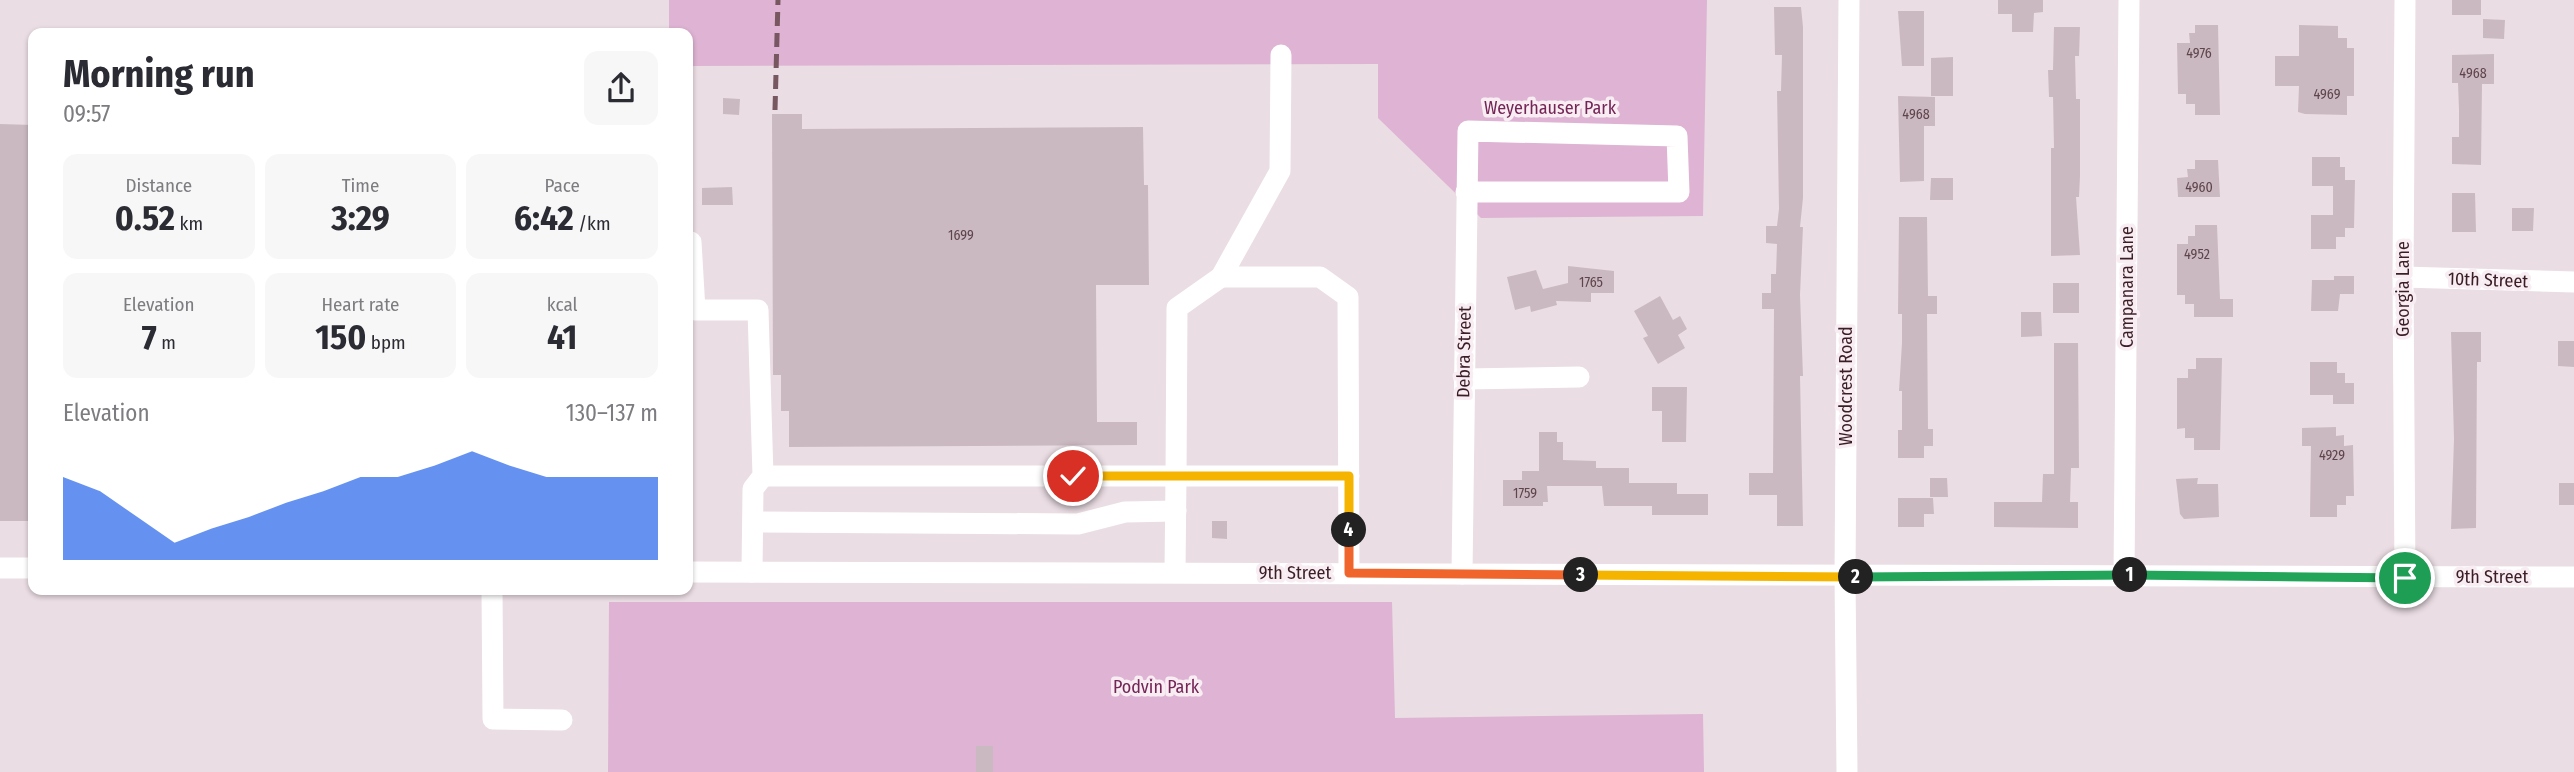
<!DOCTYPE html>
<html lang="en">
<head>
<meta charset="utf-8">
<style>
	body { margin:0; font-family:"Fira Sans Condensed",sans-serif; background:#f7f7f7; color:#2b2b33; height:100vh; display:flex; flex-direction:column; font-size:26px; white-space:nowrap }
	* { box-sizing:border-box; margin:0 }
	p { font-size:23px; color:#7c7c81 }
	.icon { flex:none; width:38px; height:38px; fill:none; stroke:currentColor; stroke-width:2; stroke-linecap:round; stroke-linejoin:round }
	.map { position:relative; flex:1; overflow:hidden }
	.drawer { position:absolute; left:28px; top:28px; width:665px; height:567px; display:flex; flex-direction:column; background:#fff; border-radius:14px; box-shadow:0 2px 5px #0004 }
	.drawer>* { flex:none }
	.pin { position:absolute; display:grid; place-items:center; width:60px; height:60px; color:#fff; margin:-30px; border:4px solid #fff; border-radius:50%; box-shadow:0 2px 7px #0007 }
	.km { position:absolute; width:35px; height:35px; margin:-18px; border-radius:50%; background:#222; color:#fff; font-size:19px; line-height:35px; text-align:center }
	.round { display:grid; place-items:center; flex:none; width:74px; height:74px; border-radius:14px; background:#f7f7f7 }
	.head { display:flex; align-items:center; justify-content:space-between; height:119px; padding:0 35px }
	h1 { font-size:38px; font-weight:700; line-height:52px }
	.metrics { display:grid; grid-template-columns:repeat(3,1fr); gap:10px; height:119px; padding:7px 35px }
	.metrics div { display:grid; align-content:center; border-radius:14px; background:#f7f7f7; text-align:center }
	.metrics b { font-size:35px; font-weight:700 }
	.metrics small { font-size:19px; font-weight:400 }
	.metrics p { font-size:19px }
	.chart { height:196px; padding:14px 35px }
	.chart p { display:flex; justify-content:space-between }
	.chart svg { width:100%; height:126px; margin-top:7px; fill:#2563eb; opacity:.7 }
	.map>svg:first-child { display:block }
</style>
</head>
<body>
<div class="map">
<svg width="2574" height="772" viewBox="0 0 2574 772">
	<rect width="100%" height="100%" fill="#eadde3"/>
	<g fill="#deb3d3">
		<path d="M669,0H1707L1703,216L1481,218L1378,118V64L688,66V33H669Z"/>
		<path d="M609,602H1392L1395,718L1703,714L1704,772H608Z"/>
	</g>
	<g fill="#cbb9c1">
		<path d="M1998,0H2043V12L2034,13L2033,32H2012V14H1998Z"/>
		<rect x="2452" y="0" width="29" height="15"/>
		<path d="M1774,7H1801L1803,27V198L1800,227H1803L1800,295L1803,376H1800L1803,526H1777V495H1749V473H1773L1774,309H1762V293H1771V274H1776L1777,244L1766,243V226H1777L1779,209L1777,91H1781L1782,55H1775Z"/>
		<path d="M1898,11H1924V66H1902Z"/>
		<path d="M2483,19L2505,20L2504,39L2483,38Z"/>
		<path d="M2195,25H2218L2220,115H2195V104H2186V94H2178L2177,43H2190L2189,33H2195Z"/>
		<path d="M2299,25L2338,26V38H2347V48H2354V96H2347V115L2305,114L2298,112L2299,86H2275V56H2299Z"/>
		<path d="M2054,27H2080L2079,56H2075L2076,99H2080V176L2079,197H2076L2080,255L2051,256V148H2054L2053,97H2049L2048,70H2053Z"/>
		<path d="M2494,54V84H2482L2481,165L2452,164V137H2459V110L2458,83H2452V55Z"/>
		<path d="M1953,57V96H1931V58Z"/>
		<path d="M1898,96L1935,97V126H1924V181L1900,182Z"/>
		<path d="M723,98L740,99L739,115L723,114Z"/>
		<path d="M772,114H802V129L1143,127L1144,185H1148L1149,285H1096L1097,422H1137V445L789,447V411H781V375H773Z"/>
		<path d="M0,124L33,125V521H0Z"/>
		<path d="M2312,157H2340V167H2345V180H2355L2354,228H2345V237H2336V249H2311V215H2333V186H2312Z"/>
		<path d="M2195,160H2218L2220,197H2178L2177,178L2188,177L2187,169H2195Z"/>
		<path d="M1931,178H1953V200H1930Z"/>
		<path d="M732,187L733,205H702V188Z"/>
		<path d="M2452,193H2475L2476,232H2452Z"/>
		<path d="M2512,208H2534L2533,231H2512Z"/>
		<path d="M1899,217H1927L1928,296H1937V314H1927L1928,429H1933V446H1924V458H1898V430H1902V391H1899L1902,343V314H1898Z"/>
		<path d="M2195,225H2217L2220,299H2233V317H2194V304H2185V295H2177V244H2188V236H2195Z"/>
		<path d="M1568,266L1614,271V293H1591V302L1556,301L1557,305L1531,312L1530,306L1515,310L1507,277L1536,270L1543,289L1568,283Z"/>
		<path d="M2334,276H2354V294H2340L2338,311H2311L2312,280H2334Z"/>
		<rect x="2053" y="283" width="26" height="30"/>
		<path d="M1660,296L1673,320L1680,316L1687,329L1678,335L1685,348L1658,364L1643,338L1648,336L1634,311Z"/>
		<path d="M2021,312H2041L2042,336L2021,337Z"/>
		<path d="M2451,332H2481V362H2477L2476,528L2451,529L2454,439Z"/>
		<path d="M2558,341H2574V367L2558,366Z"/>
		<path d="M2054,343H2078L2079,468H2071L2070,502H2078V528L1994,527V502H2042L2043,474H2054Z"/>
		<path d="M2196,358H2222L2220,450H2194V438H2185V428L2177,429V378H2188V369H2196Z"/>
		<path d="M2310,362H2337V373H2345V383H2354V404H2333V395H2310Z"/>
		<path d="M1652,387H1687L1686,442H1662V411H1652Z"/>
		<path d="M2336,427V436L2344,435V446L2353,445L2354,496H2346V505H2337V517H2310L2311,446H2302V428Z"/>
		<path d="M1539,432H1557V442H1563V460L1596,461V468H1629V483H1677V494H1708V515H1652V506H1604L1602,486H1547L1548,502H1543V506H1503V480H1522V471H1539Z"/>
		<path d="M1930,478H1947L1948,497H1930Z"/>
		<path d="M2198,478L2197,484H2218L2219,517L2184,519L2180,514L2176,479Z"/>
		<rect x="2559" y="483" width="15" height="22"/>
		<path d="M1898,498H1933L1934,514H1924V527H1898Z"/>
		<path d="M1212,521H1227V539L1212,538Z"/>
		<rect x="976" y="746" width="17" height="26"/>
	</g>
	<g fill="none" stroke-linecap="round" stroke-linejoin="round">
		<g stroke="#fff" stroke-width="21">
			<path d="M2405,0L2403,277L2405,578"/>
			<path d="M1281,55L1280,171L1221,277L1177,308L1176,476H1349"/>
			<path d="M691,242L695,310H758L763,476L753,489L752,572"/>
			<path d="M1221,277H1320L1348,297L1349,573"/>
			<path d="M2403,277L2574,282"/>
			<path d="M1464,379L1579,377"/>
			<path d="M763,476H1176L1175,572"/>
			<path d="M753,522L1078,524L1125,512L1176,511"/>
			<path d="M0,568H33"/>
			<path d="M688,572L2574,577"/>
			<path d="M1462,574C1463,426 1465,278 1468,131L1677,136L1679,192H1466"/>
			<path d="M2124,575L2129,0"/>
			<path d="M492,590L493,719L562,720"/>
			<path d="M1847,772L1845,577L1849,0"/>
		</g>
		<path stroke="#775760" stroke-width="5" stroke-dasharray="14 7" stroke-linecap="butt" d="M775,110L778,0"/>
	</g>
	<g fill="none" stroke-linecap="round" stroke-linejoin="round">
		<defs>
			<path id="split-1" d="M2130,575L2405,578"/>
			<path id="split-2" d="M1856,577L2130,575"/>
			<path id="split-3" d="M1581,575L1856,577"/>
			<path id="split-4" d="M1349,530V573L1581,575"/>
			<path id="split-5" d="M1073,476H1349V530"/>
		</defs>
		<use href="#split-1" stroke="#fff" stroke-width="14"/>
		<use href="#split-2" stroke="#fff" stroke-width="14"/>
		<use href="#split-3" stroke="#fff" stroke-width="14"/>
		<use href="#split-4" stroke="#fff" stroke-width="14"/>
		<use href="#split-5" stroke="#fff" stroke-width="14"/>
		<use href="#split-1" stroke="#22a559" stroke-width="9"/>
		<use href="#split-2" stroke="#22a559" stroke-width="9"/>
		<use href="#split-3" stroke="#f5b400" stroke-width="9"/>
		<use href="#split-4" stroke="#f0652b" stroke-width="9"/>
		<use href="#split-5" stroke="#f5b400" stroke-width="9"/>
	</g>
	<g text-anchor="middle" stroke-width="7" stroke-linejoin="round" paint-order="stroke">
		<g font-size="14" fill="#5f444c">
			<text x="2199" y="58">4976</text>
			<text x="2473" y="78">4968</text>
			<text x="2327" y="99">4969</text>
			<text x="1916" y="119">4968</text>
			<text x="2199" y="192">4960</text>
			<text x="961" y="240">1699</text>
			<text x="2197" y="259">4952</text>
			<text x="1591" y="287">1765</text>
			<text x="2332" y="460">4929</text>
			<text x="1525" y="498">1759</text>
		</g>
		<g font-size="18" fill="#752456" stroke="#f7edf2">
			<text x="1550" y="114">Weyerhauser Park</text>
			<text x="1156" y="693">Podvin Park</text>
		</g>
		<g font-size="18" fill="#3b1d25" stroke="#f7edf2">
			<text transform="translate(2488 280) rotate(2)" y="6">10th Street</text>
			<text transform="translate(2127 287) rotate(-90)" y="6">Campanara Lane</text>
			<text transform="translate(2403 289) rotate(-90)" y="6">Georgia Lane</text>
			<text transform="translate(1464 352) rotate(-89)" y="6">Debra Street</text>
			<text transform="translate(1846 386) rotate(-90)" y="6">Woodcrest Road</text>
			<text x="1295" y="579">9th Street</text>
			<text x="2492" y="583">9th Street</text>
		</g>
	</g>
</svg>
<div class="pin" style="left:2405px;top:578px;background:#1e9e55"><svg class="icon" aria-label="arrive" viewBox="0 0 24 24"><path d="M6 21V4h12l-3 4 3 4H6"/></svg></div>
<div class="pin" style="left:1073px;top:476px;background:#d93025"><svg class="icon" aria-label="check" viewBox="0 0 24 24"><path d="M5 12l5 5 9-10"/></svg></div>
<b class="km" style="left:2130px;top:575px">1</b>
<b class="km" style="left:1856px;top:577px">2</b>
<b class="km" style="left:1581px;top:575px">3</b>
<b class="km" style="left:1349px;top:530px">4</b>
<section class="drawer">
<div class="head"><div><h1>Morning run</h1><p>09:57</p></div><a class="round"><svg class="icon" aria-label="share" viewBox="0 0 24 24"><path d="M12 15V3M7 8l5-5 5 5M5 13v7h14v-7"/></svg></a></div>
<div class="metrics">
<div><p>Distance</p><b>0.52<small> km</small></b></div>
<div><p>Time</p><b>3:29</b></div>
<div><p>Pace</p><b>6:42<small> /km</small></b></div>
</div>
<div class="metrics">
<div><p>Elevation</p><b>7<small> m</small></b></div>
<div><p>Heart rate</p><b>150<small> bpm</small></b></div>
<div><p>kcal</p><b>41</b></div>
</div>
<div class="chart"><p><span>Elevation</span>130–137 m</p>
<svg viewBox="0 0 160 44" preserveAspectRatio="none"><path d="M0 44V15L10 20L20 29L30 38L40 33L50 29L60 24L70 20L80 15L90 15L100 11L110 6L120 11L130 15L140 15L150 15L160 15V44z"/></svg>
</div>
</section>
</div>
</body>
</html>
